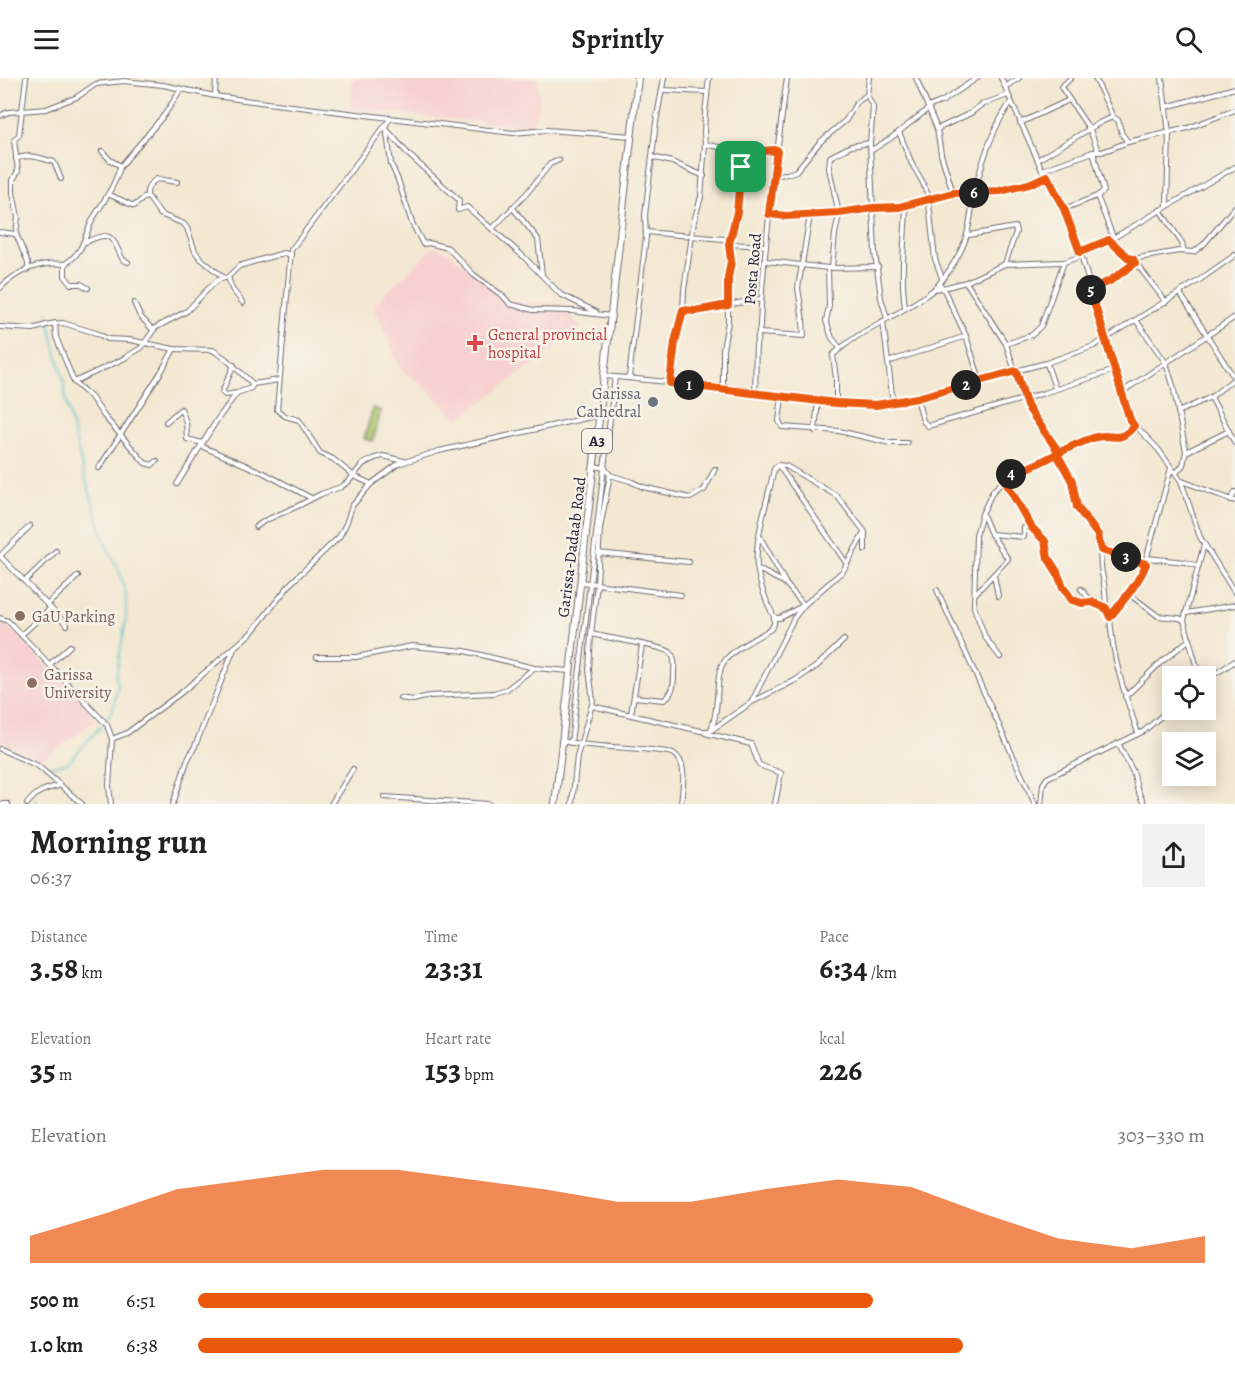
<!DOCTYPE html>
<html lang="en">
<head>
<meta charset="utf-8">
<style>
	body { margin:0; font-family:Alegreya,serif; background:#f2f2f2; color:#222; height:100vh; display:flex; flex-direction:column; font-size:22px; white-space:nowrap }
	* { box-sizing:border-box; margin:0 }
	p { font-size:20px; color:#767676 }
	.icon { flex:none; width:33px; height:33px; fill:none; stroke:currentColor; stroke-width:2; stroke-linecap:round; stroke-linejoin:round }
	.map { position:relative; height:726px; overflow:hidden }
	.sheet { display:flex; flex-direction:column; background:#fff; flex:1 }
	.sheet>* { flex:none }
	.controls { position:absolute; left:1162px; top:588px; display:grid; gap:12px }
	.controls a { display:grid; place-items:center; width:54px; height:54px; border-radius:0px; background:#fff; box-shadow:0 3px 15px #0003; font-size:30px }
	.pin { position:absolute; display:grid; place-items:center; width:51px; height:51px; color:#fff; margin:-26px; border-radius:12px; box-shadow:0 3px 9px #0006 }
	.km { position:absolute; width:30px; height:30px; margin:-15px; border-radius:50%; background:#222; color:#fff; font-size:16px; line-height:30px; text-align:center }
	.round { display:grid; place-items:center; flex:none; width:63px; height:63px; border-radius:0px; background:#f2f2f2 }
	.headline { display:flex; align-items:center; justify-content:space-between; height:102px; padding:0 30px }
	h1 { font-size:33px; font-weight:700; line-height:45px }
	.stats { display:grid; grid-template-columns:repeat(3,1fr); gap:9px; height:102px; padding:6px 30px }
	.stats div { display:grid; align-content:center }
	.stats b { font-size:30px; font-weight:700 }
	.stats small { font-size:16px; font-weight:400 }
	.stats p { font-size:16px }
	.chart { height:168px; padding:12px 30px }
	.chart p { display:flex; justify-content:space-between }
	.chart svg { width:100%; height:108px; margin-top:6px; fill:#ea580c; opacity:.7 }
	ul { padding:0 30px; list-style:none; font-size:20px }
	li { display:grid; grid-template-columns:96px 72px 1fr; align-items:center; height:45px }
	li i { height:15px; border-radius:8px; background:#ea580c }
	header { display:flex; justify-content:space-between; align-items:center; height:78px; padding:0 30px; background:#fff; font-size:27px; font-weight:700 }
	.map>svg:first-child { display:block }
</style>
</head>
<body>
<header><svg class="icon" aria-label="menu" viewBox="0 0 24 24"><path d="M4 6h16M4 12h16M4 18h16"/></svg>Sprintly<svg class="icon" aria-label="search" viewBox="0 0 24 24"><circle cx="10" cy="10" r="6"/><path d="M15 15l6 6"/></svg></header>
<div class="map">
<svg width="1235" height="726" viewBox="0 0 1235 726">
	<rect width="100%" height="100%" fill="#f7f3e8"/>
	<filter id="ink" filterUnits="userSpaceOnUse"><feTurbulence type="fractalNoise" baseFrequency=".0167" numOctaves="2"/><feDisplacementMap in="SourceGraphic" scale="12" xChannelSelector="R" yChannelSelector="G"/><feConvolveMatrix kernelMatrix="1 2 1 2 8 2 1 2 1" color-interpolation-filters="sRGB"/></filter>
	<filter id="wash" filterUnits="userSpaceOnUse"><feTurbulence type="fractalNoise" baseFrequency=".008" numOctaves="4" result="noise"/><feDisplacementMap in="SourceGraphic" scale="24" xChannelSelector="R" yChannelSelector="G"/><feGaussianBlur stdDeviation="1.35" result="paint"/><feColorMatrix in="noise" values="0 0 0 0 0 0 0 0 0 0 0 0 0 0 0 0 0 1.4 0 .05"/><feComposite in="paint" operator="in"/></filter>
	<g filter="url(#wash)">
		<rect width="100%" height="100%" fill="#f3e8d1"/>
		<g fill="#f7d0d0">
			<path d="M353,0H539V27L531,49L350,31Z"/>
			<path d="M435,168L449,175L511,223L560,226L581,250L459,341L417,303L401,292L373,227Z"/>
			<path d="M0,542L15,555L91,633L89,636L95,643L40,683L33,677L0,665Z"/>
		</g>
		<path fill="#a7c369" stroke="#647252" stroke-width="1.5" d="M373,330L381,333L373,363L364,361Z"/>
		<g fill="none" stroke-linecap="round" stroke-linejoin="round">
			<g stroke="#50bec7" stroke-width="1.5">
				<path d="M47,235L64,305L66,324L84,396L106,468L119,492L126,516V541L116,598L118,609L112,633L106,642"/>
				<path d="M49,689L68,685L103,646"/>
				<path d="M36,711L45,701"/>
				<path d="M36,726V720"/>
			</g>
		</g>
	</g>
	<g filter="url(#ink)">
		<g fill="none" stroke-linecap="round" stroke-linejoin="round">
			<defs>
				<g id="minor">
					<path d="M869,0L867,17L873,29L870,65L875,175L881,220L887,240"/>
					<path d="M916,0L937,51L941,76L953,115"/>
					<path d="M1001,0L1042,92C1069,122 1082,181 1093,219C1105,260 1118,301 1130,342L1158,371L1181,403L1200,459L1235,515"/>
					<path d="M1071,0L1061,9L1090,52L1098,73"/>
					<path d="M1095,0L1113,39L1118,42L1122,56L1128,64"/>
					<path d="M1162,0L1169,55L1167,127"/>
					<path d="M1005,9L1019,0"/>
					<path d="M663,12L707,14"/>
					<path d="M215,18L216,0"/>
					<path d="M928,29L943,23L977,0"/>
					<path d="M1166,29L1235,10"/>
					<path d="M0,38L8,34L46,31L77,19L96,6L124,3L163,7L215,18L267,25L513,55L546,52L632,58"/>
					<path d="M1020,45L1069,22"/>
					<path d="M386,47L391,86L398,102L412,145L423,166L429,165L448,170L474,197L503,218L510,226L533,232L572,233L611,238"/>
					<path d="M937,51L971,35L981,27L1008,17"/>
					<path d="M388,53L409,77L459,122L458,132L467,129L524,179L560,216L596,234"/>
					<path d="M899,54L912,86L922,103L928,117L935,181L942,200"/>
					<path d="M705,66L741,74L777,72"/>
					<path d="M872,72L891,60L928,31"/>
					<path d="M102,73L110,82L121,88"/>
					<path d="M652,79L672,84L704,98"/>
					<path d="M16,81C28,75 42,80 54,84L61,101"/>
					<path d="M1039,81L1101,44L1113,39"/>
					<path d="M1042,92L1093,74H1102L1128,64L1188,50L1235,32"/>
					<path d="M775,97L787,96L796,93L820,64L846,42L857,24L867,17"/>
					<path d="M108,116L134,128L145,119L149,120L160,136L184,146L187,150L195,173L200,180L224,200"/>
					<path d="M147,118C146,110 150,105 157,101L177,104"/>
					<path d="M1097,118L1113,159"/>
					<path d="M512,129L538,161L542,197"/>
					<path d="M1064,131L1097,118L1104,113L1093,74"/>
					<path d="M1160,132L1182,165L1184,173"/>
					<path d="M769,136L786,138L839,136L873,130L899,129L953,115L1000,113L1029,106L1047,98"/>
					<path d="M492,151L527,115L550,86L559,82"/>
					<path d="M0,154L16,156L28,185V190"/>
					<path d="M646,154L724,161L729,166L766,168"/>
					<path d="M16,156L18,139L13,115V102L18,93L14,62L19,57L26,0"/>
					<path d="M969,157L1015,149L1016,154L1005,186"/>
					<path d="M1109,162L1131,182L1133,181L1166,224"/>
					<path d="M86,164C113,151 112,160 123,182L128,184"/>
					<path d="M1081,174L1101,167L1235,89"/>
					<path d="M1133,181L1179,173L1194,174L1204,166L1235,129"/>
					<path d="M766,183L828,190"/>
					<path d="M65,186V198L71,206H81L88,210"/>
					<path d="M832,190L878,189"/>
					<path d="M228,199L232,211L243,225"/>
					<path d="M966,204L1006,266L1027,328L1058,373L1057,376L1072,403L1077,429L1098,457L1101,473"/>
					<path d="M939,206L943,210L966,204L1005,186L1064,184L1082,178"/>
					<path d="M0,210C17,193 40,183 65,186C86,172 83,159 94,139C104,123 115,107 120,89L165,36L181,11"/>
					<path d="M1090,211L1110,203L1135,185"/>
					<path d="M1180,215L1235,301"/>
					<path d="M134,225L140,238L153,252"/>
					<path d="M905,229C900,195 905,162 906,128"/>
					<path d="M683,232L695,233L760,221"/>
					<path d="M1136,242L1166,285L1173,307L1186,374L1183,387L1176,395"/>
					<path d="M883,243L893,325"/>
					<path d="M55,245L56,259L74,304L91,319L104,338L145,385L152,387L157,383"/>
					<path d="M0,249L33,251L50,246L63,245L96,255L108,261L130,262L174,271L213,272L226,281L253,306"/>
					<path d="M759,255L804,258L803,243L798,210L810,137"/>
					<path d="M966,258L980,302"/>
					<path d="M1006,266L1032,257L1041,248L1064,184"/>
					<path d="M840,270L832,260L826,243L829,228L828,190H832L835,156L839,136L829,90L830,79L851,68L870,65"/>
					<path d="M888,284L966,258L943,210L934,211"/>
					<path d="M1047,286L1055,310"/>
					<path d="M234,287L222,314L225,317L237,315"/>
					<path d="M605,298C655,303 706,307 756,314C801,320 848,330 893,325L1046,285L1094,268L1198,203L1235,177"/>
					<path d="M629,299L646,159L645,137L656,44L664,0"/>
					<path d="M74,304L123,281L141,270L155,250L187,233L207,212L218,202L228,199L239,188L284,175L291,177"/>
					<path d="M670,305L675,264L683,232L684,212L694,143L701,119L705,66L704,55L705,35L709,0"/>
					<path d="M723,310V271L728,244V211L731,184L729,166L740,116L741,74"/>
					<path d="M755,314C756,299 755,283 756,268C757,260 760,253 760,246C764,163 776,82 787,0"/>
					<path d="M1122,314L1235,239"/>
					<path d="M782,318L779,343L782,349L839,353L890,365H907"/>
					<path d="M1211,319L1235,365"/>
					<path d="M917,320L923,343L928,348L1044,315L1115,292"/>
					<path d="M836,325V301L833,277C863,249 902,237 933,212C941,205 949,193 955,183C971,158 969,140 975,113C982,83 993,49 1011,24"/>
					<path d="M1178,334L1211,319L1235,300"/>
					<path d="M166,344L181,331L186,344L187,361L202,365"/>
					<path d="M815,353L818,322"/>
					<path d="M201,368L264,395L311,420"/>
					<path d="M1186,374L1229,353"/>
					<path d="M594,388L605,390L610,397L630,403L643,409L690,420L704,412L715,391"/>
					<path d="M779,388L847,486"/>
					<path d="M99,390L161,294L174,271"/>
					<path d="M1004,401L1032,450L1045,463L1048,480L1053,487L1066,514L1072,522L1081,525L1092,524"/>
					<path d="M1182,403L1235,423"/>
					<path d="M177,406L217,342L237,315L251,310L253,306L279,302"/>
					<path d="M371,406L354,398L333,381L320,375L299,342L285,338L277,332L291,172L390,41"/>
					<path d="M1231,422L1235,414"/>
					<path d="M256,449L264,443L298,428L321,416L341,409L349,403L363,386L375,380L383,378L404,383"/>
					<path d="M991,456L1024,459V450"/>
					<path d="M760,459L785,504"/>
					<path d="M598,475L689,484"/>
					<path d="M0,478L67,547"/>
					<path d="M0,478L30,448"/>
					<path d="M1147,480L1185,484L1198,488"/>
					<path d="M758,491L785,505L804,527L780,540H776L773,537C765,521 759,505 757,488C754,463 769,417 774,391L778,387L786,388L837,418L865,454V472"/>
					<path d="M994,497L998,518"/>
					<path d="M25,503L56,473"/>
					<path d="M581,504L681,517"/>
					<path d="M1081,511L1092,524L1105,530"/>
					<path d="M937,512L1035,726"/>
					<path d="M976,515L1008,481L991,456L983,437"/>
					<path d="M1129,516L1158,538L1179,540L1184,542"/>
					<path d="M47,527L78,498"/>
					<path d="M1186,535L1235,527"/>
					<path d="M1110,539C1103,524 1107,520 1104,506C1102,494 1099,485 1101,473L1146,486"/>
					<path d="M0,540L8,543L107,647L112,661L109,708L111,726"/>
					<path d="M591,556C603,559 666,569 670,574C676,580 674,589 674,597C674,606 673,616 664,622L634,619"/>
					<path d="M21,557L51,530"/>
					<path d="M317,579H356L412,568L465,573L534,590"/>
					<path d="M1000,579L985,559L974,529L976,457L982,436L993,413L1012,395L1030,389L1070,369L1101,357L1120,360L1126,358L1134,348"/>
					<path d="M50,586L70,568"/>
					<path d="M1199,598L1184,542L1204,467"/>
					<path d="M1206,602L1235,583"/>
					<path d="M1125,619L1159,586L1190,561"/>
					<path d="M400,620L413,622L429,618L494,615L507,611L534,590L570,593"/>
					<path d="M752,623L794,540L804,527L843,493L864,455"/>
					<path d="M592,628L701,653H710L752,624L794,603L817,588L844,562"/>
					<path d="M631,636L642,567"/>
					<path d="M711,651C720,632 715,601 722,587C731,571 755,561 771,551L774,546V539"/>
					<path d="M705,655L751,666L759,687L781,695L775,726"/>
					<path d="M1138,655C1125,617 1112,580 1110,539L1126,519L1143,493L1171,390"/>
					<path d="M112,661L127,655L182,614L251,555L292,504L339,459L346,446L352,428L371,406L398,386L439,373L600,337"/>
					<path d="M562,663C599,671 636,668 673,675C689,685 682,710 681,726"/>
					<path d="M571,665L615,299"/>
					<path d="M1118,665L1134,696L1137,711L1144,726"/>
					<path d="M0,671L38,688L82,726"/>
					<path d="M384,719L489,726"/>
					<path d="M2,726H8"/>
					<path d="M27,726C36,714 44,711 58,708"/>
					<path d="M173,726L187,683L195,668L234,571"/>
					<path d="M331,726L353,691"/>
					<path d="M572,726L577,678L593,623L589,592L591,556L597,506L600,451L610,397"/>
					<path d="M1041,726L1043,706L1047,700L1144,653L1173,628"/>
				</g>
				<path id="trunk" d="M555,726L638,0"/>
			</defs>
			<use href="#minor" stroke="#6b6770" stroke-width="6"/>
			<use href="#trunk" stroke="#6b6770" stroke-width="8"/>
			<use href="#minor" stroke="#fff" stroke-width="4"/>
			<use href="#trunk" stroke="#fff" stroke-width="6"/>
		</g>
	</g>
	<g fill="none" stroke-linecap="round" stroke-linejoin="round" filter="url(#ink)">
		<defs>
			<path id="route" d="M741,89L737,134L729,166L731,183L728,200V227L695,233L683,232L675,264L670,305L836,325L876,327L917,320L1016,293L1027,328L1058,373L1057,376L1072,403L1077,429L1098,457L1101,472L1146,486C1140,503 1122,524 1110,539L1106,530L1092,524L1082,525L1072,522L1063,509L1057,494L1048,480L1045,463L1032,450L1004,401C1012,395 1021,393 1030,389C1051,380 1070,367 1093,360C1113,353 1117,368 1134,348L1130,342L1090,211L1110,203L1135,185L1133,181L1131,182L1109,162L1080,174L1064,131L1047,98L1029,106L1000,113L953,115L899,129L873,130L839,135L786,138L769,136L777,72L741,74V89"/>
		</defs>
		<use href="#route" stroke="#fff" stroke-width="12"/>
		<use href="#route" stroke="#ea580c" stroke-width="8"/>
	</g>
	<path fill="#e0444e" stroke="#f7f3e8" stroke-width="2" d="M472 256h6v6h6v6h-6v6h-6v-6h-6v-6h6z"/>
	<circle fill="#6b7280" stroke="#f7f3e8" stroke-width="2" cx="653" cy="324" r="6"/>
	<g fill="#8d6e63" stroke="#f7f3e8" stroke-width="2">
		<circle cx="20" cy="538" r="6"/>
		<circle cx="32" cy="605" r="6"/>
	</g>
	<g text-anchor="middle" stroke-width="5" stroke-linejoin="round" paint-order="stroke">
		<rect fill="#f7f3e8" stroke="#62616f" stroke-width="1.5" x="582" y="351" width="30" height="24" rx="4.5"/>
		<g font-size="15" font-weight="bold" fill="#22223b">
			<text x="597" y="368">A3</text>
		</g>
		<g font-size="16" fill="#22223b" stroke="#f7f3e8">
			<text transform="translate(752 191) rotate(-85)" y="6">Posta Road</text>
			<text transform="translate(571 469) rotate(-83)" y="6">Garissa-Dadaab Road</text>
		</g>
		<g font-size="16" fill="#be3a42" stroke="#f7f3e8" text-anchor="start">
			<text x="488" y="262">General provincial<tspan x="488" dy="18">hospital</tspan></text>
		</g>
		<g font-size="16" fill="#5b616d" stroke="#f7f3e8" text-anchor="end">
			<text x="641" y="321">Garissa<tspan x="641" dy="18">Cathedral</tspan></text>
		</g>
		<g font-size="16" fill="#785e54" stroke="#f7f3e8" text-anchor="start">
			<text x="32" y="544">GaU Parking</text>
			<text x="44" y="602">Garissa<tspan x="44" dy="18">University</tspan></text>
		</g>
	</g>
</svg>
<div class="controls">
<a><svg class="icon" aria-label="locate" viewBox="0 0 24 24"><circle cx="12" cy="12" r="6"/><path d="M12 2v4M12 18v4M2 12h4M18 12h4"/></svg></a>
<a><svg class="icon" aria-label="layers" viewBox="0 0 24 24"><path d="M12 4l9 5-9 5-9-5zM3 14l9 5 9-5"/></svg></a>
</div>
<div class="pin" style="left:741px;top:89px;background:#1e9e55"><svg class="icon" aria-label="arrive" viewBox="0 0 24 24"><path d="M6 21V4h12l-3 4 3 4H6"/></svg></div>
<b class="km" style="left:689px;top:307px">1</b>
<b class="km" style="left:966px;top:307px">2</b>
<b class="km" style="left:1126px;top:479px">3</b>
<b class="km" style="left:1011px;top:396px">4</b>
<b class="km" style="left:1091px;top:212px">5</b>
<b class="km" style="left:974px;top:115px">6</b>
</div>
<section class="sheet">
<div class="headline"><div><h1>Morning run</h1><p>06:37</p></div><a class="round"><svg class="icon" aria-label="share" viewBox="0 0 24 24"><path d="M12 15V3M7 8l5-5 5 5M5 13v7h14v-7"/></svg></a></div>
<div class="stats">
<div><p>Distance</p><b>3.58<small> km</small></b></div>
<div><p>Time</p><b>23:31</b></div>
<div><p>Pace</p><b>6:34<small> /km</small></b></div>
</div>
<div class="stats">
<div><p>Elevation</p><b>35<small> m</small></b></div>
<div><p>Heart rate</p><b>153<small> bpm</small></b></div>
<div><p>kcal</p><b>226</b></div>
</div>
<div class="chart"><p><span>Elevation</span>303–330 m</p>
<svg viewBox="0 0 160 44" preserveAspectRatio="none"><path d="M0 44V33L10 24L20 14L30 10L40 6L50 6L60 10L70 14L80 19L90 19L100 14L110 10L120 13L130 24L140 34L150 38L160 33V44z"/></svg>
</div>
<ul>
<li><b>500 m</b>6:51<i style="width:67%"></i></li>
<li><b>1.0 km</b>6:38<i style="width:76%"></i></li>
</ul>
</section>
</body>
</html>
